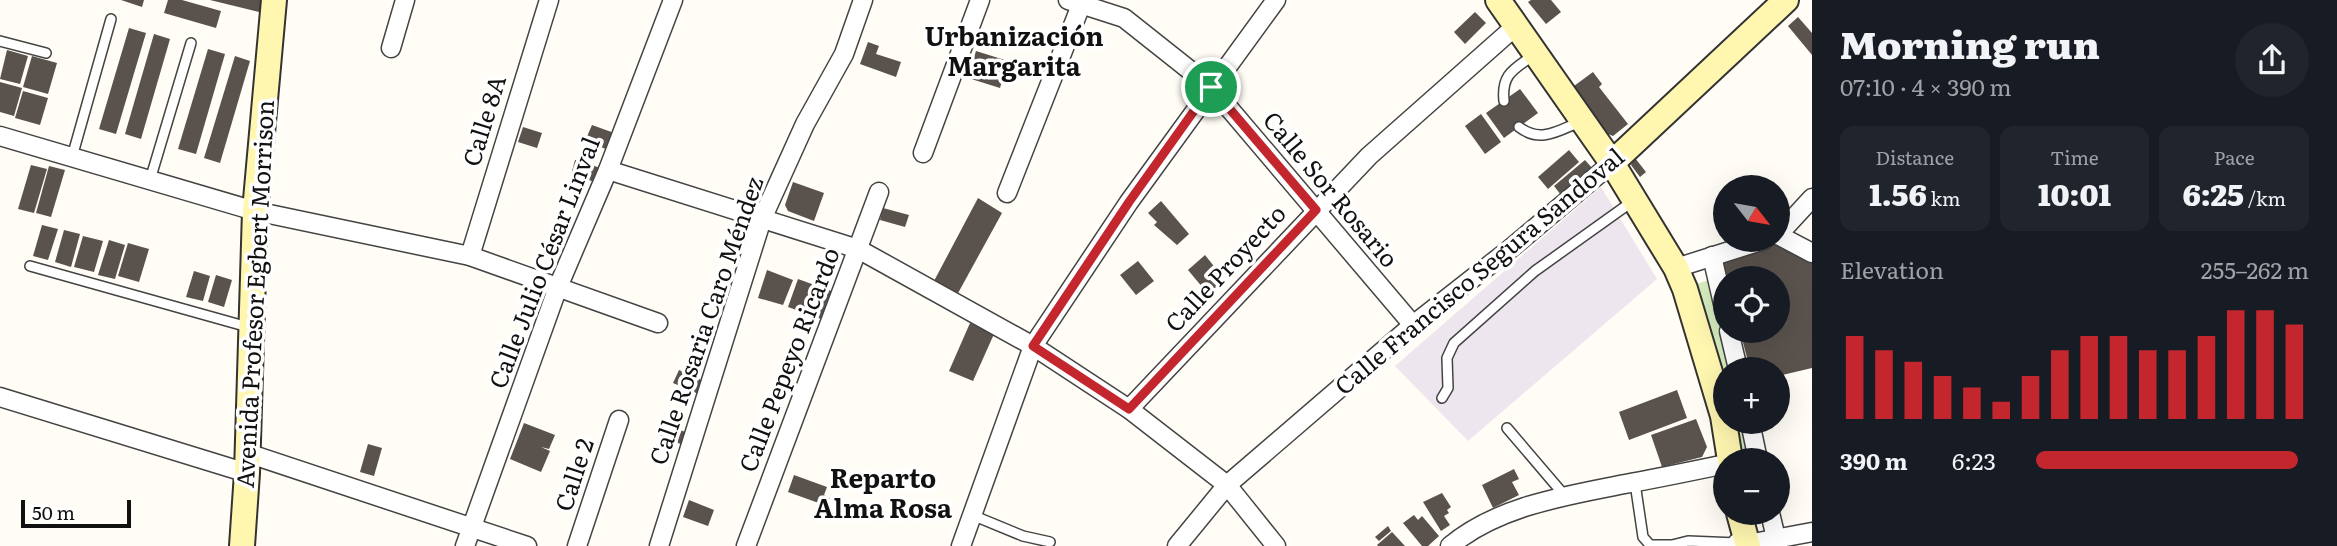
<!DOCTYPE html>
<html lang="en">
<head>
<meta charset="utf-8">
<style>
	body { margin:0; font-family:Literata,serif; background:#20242c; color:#f1f3f6; height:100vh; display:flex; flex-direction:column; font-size:26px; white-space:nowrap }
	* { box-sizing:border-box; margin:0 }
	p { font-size:23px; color:#9ea1a6 }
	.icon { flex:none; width:38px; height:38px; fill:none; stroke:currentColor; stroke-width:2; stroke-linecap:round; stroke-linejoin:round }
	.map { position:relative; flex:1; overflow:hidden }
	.sheet { display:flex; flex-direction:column; background:#171b24; width:525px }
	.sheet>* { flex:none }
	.needle { width:46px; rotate:121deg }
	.buttons { position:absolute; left:1713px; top:175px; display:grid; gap:14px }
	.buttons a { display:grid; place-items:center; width:77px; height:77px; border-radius:50%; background:#171b24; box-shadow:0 7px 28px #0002; font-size:35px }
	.scale { position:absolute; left:21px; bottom:18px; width:110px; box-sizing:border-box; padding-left:7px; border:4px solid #111; border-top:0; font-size:19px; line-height:24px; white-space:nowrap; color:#111; -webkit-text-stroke:5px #fff; paint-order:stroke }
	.pin { position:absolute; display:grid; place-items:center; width:60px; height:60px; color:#fff; margin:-30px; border:4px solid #fff; border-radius:50%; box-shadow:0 2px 7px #0007 }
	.round { display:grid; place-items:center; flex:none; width:74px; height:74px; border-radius:37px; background:#20242c }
	.head { display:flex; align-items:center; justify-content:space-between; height:119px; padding:0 28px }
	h1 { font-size:38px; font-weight:800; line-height:52px }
	.metrics { display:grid; grid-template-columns:repeat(3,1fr); gap:10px; height:119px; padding:7px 28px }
	.metrics div { display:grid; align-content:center; border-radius:14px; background:#20242c; text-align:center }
	.metrics b { font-size:30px; font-weight:800 }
	.metrics small { font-size:19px; font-weight:400 }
	.metrics p { font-size:19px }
	.chart { height:196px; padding:14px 28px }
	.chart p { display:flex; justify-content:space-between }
	.chart svg { width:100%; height:126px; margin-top:7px; stroke:#c4262e; stroke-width:6 }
	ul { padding:0 28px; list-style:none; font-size:23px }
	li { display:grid; grid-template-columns:112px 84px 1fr; align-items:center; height:52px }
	li i { height:18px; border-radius:9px; background:#c4262e }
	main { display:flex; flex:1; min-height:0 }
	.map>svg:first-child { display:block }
</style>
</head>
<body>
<main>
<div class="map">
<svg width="1812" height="546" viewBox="0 0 1812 546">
	<rect width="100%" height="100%" fill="#fffdf5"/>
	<path fill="#eee6ef" d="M1601,187L1657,279L1468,441L1395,366Z"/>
	<g fill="#d5ebbd">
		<path d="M1709,280L1730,369H1726L1725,397L1693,285Z"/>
		<path d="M1732,422H1742L1751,460H1738Z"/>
	</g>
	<g fill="#5a524d">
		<path d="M121,0H144L142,7Z"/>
		<path d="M168,0H182L221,11L216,28L164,13Z"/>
		<path d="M210,0H266L263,13Z"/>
		<path d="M1531,0H1551L1561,12L1546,24L1528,2Z"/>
		<path d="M1475,12L1486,23L1465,44L1454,32Z"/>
		<path d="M1798,17L1812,33V55L1788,26Z"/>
		<path d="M129,28L146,33L116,134L99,129Z"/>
		<path d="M154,34L170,39L141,139L125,134Z"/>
		<path d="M868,42L879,46L876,54L901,62L896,77L860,64Z"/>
		<path d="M208,49L225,54L196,154L178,149Z"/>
		<path d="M7,50L28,56L20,84L0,79Z"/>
		<path d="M976,51L1008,61L1000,88L968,78Z"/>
		<path d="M32,56L57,63L48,94L23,87Z"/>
		<path d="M235,56L250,61L220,163L204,158Z"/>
		<path d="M1593,72L1602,84L1599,87L1628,124L1613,136L1608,134L1574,86Z"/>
		<path d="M0,82L22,88L14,116L0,112Z"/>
		<path d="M1520,89L1538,113L1504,138L1486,113Z"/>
		<path d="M23,91L48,98L40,125L15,118Z"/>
		<path d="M1481,114L1501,142L1485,154L1465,126Z"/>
		<path d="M592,125L617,134L611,151L585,141Z"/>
		<path d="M523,127L542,133L537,148L518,142Z"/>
		<path d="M1569,150L1579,162L1548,189L1538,177Z"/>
		<path d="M1635,158L1646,172L1640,177L1631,165Z"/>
		<path d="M575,160L604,169L599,183L571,175Z"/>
		<path d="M1585,160L1592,168L1561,195L1554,186Z"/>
		<path d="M31,165L47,169L34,213L18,209Z"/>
		<path d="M49,166L65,170L51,217L36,213Z"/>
		<path d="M793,182L824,193L814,221L788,211L785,205Z"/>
		<path d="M978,198L1002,213L957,295L934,281Z"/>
		<path d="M1161,201L1189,234L1177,245L1154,225L1157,222L1148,213Z"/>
		<path d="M883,208L909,215L905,227L880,220Z"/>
		<path d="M42,225L58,229L48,260L33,256Z"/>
		<path d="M64,230L80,234L71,267L55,262Z"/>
		<path d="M83,236L103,241L94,272L74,267Z"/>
		<path d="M109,240L125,245L115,279L98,275Z"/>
		<path d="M1778,242L1812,259V368L1778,376V369H1750L1740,331H1778V278H1726L1722,262Z"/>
		<path d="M128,243L149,249L139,282L118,276Z"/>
		<path d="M1205,255L1225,280L1208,294L1188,270Z"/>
		<path d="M1138,261L1154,281L1136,295L1120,275Z"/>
		<path d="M767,270L793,280L783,305L758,298Z"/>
		<path d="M194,271L210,276L203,301L186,297Z"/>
		<path d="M216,275L232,280L224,307L208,302Z"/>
		<path d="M798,279L834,292L824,320L788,307Z"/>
		<path d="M970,323L994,334L973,381L949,371Z"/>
		<path d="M679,370L706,382L701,395L673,383Z"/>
		<path d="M1677,390L1687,418L1629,440L1619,412Z"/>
		<path d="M1696,419L1707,447L1702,457L1662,467L1651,435Z"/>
		<path d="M524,423L555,435L549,449L541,447L550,451L541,472L510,459Z"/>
		<path d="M662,423L688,433L683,445L658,435Z"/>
		<path d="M368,444L382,448L374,476L360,472Z"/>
		<path d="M1514,469L1519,479L1512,482L1519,495L1493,508L1482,485Z"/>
		<path d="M794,475L827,487L824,495L830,498L827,506L788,492Z"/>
		<path d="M1442,493L1451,507L1447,510L1449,513L1444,516L1450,525L1441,531L1423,502Z"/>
		<path d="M689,500L714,510L708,526L683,517Z"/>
		<path d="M1414,515L1418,520L1422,516L1439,536L1428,546H1422L1403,523Z"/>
		<path d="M1388,526L1391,531L1379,541L1375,537Z"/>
		<path d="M1392,532L1405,546H1378L1377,545Z"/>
	</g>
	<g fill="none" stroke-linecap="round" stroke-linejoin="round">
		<defs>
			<g id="lane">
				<path d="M0,41L46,53"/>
				<path d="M1504,101C1501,73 1515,69 1535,54"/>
				<path d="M1519,127C1541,144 1559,130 1582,121"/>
				<path d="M72,157L111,19"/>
				<path d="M150,180L191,43"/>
				<path d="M30,266L248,327"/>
				<path d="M1442,398L1448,388L1447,358L1454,343L1535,271L1633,201"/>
				<path d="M1507,428L1565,496"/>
				<path d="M1635,483L1643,537L1650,545H1672L1688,541L1737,543"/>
				<path d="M972,515L1023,536L1050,542"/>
			</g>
			<g id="street">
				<path d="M1068,0L1124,18L1211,87L1413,325"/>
				<path d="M391,48L405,0"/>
				<path d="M0,136L255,211L470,256L658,323"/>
				<path d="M923,153L980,0"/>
				<path d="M608,170L858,249L1033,346L1129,409L1227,485L1276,546"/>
				<path d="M1007,193L1083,0"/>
				<path d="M1778,235L1812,198"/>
				<path d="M1778,235L1812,253"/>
				<path d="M470,256L549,0"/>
				<path d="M1712,256L1726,317"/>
				<path d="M1676,268L1764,240"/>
				<path d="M1729,331L1738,369"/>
				<path d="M0,397L247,473"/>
				<path d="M1129,409L1369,156L1517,25"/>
				<path d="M1750,422L1758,460"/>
				<path d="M247,453L527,546"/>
				<path d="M1770,513L1778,546"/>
				<path d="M1737,543L1748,544L1812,532"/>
				<path d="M465,546L558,287L608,170L673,0"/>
				<path d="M577,546L619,420"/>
				<path d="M659,546L762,219L805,124L844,54L863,0"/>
				<path d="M746,546L879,192"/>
				<path d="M961,546L1033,346L1129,202L1276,0"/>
				<path d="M1177,546L1227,485L1413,325L1510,249L1612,163"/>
				<path d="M1450,546C1498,506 1565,496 1625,484C1659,478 1692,471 1726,464"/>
			</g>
			<g id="secondary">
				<path d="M1498,0L1612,163L1676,268L1685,289L1723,416L1730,460"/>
				<path d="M1612,163L1786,0"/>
				<path d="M1739,513L1748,546"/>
				<path d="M242,546L247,473L255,211L274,0"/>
			</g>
		</defs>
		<use href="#lane" stroke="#444" stroke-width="12"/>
		<use href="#street" stroke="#444" stroke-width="21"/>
		<use href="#secondary" stroke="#333" stroke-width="28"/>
		<use href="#lane" stroke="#fff" stroke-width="9"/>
		<use href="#street" stroke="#fff" stroke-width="18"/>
		<use href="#secondary" stroke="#fff6b0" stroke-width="24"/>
	</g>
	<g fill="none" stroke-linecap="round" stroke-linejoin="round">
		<defs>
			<path id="route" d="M1211,87L1316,210L1129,409L1033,346L1129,202Z"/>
		</defs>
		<use href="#route" stroke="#fff" stroke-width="14"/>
		<use href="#route" stroke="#c4262e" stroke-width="9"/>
	</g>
	<g text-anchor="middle" stroke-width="7" stroke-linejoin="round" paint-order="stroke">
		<g font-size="24" fill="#111" stroke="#fff">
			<text transform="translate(485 121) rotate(-73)" y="8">Calle 8A</text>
			<text transform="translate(1330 190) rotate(50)" y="8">Calle Sor Rosario</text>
			<text transform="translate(545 263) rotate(-69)" y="8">Calle Julio César Linval</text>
			<text transform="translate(1226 269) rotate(-47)" y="8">Calle Proyecto</text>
			<text transform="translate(1480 272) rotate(-40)" y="8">Calle Francisco Segura Sandoval</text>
			<text transform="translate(256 294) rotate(-87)" y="8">Avenida Profesor Egbert Morrison</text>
			<text transform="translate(707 321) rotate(-71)" y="8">Calle Rosaria Caro Méndez</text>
			<text transform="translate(790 360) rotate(-69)" y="8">Calle Pepeyo Ricardo</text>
			<text transform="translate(575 475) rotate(-72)" y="8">Calle 2</text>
		</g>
		<g font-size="26" font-weight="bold" fill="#111" stroke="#fff">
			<text x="1014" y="46">Urbanización<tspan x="1014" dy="30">Margarita</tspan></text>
			<text x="883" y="488">Reparto<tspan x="883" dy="30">Alma Rosa</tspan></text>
		</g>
	</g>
</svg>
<div class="buttons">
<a><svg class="needle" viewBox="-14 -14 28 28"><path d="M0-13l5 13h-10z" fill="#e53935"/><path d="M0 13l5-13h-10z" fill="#9ea1a6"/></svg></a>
<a><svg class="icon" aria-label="locate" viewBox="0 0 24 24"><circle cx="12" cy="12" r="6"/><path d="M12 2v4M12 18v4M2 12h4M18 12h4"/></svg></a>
<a>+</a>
<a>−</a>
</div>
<div class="scale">50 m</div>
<div class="pin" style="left:1211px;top:87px;background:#1e9e55"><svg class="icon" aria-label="arrive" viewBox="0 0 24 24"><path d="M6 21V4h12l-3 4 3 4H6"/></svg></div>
</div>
<section class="sheet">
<div class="head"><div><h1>Morning run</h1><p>07:10 · 4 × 390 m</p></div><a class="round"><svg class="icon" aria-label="share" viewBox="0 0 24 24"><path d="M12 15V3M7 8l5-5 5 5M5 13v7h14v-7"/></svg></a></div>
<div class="metrics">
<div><p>Distance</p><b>1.56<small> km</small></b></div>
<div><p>Time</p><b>10:01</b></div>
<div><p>Pace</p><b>6:25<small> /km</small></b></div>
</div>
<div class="chart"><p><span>Elevation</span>255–262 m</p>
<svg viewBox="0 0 160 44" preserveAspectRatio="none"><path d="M5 44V15M15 44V20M25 44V24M35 44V29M45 44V33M55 44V38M65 44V29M75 44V20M85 44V15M95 44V15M105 44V20M115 44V20M125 44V15M135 44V6M145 44V6M155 44V11"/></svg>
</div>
<ul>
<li><b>390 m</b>6:23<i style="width:96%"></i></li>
</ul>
</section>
</main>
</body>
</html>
